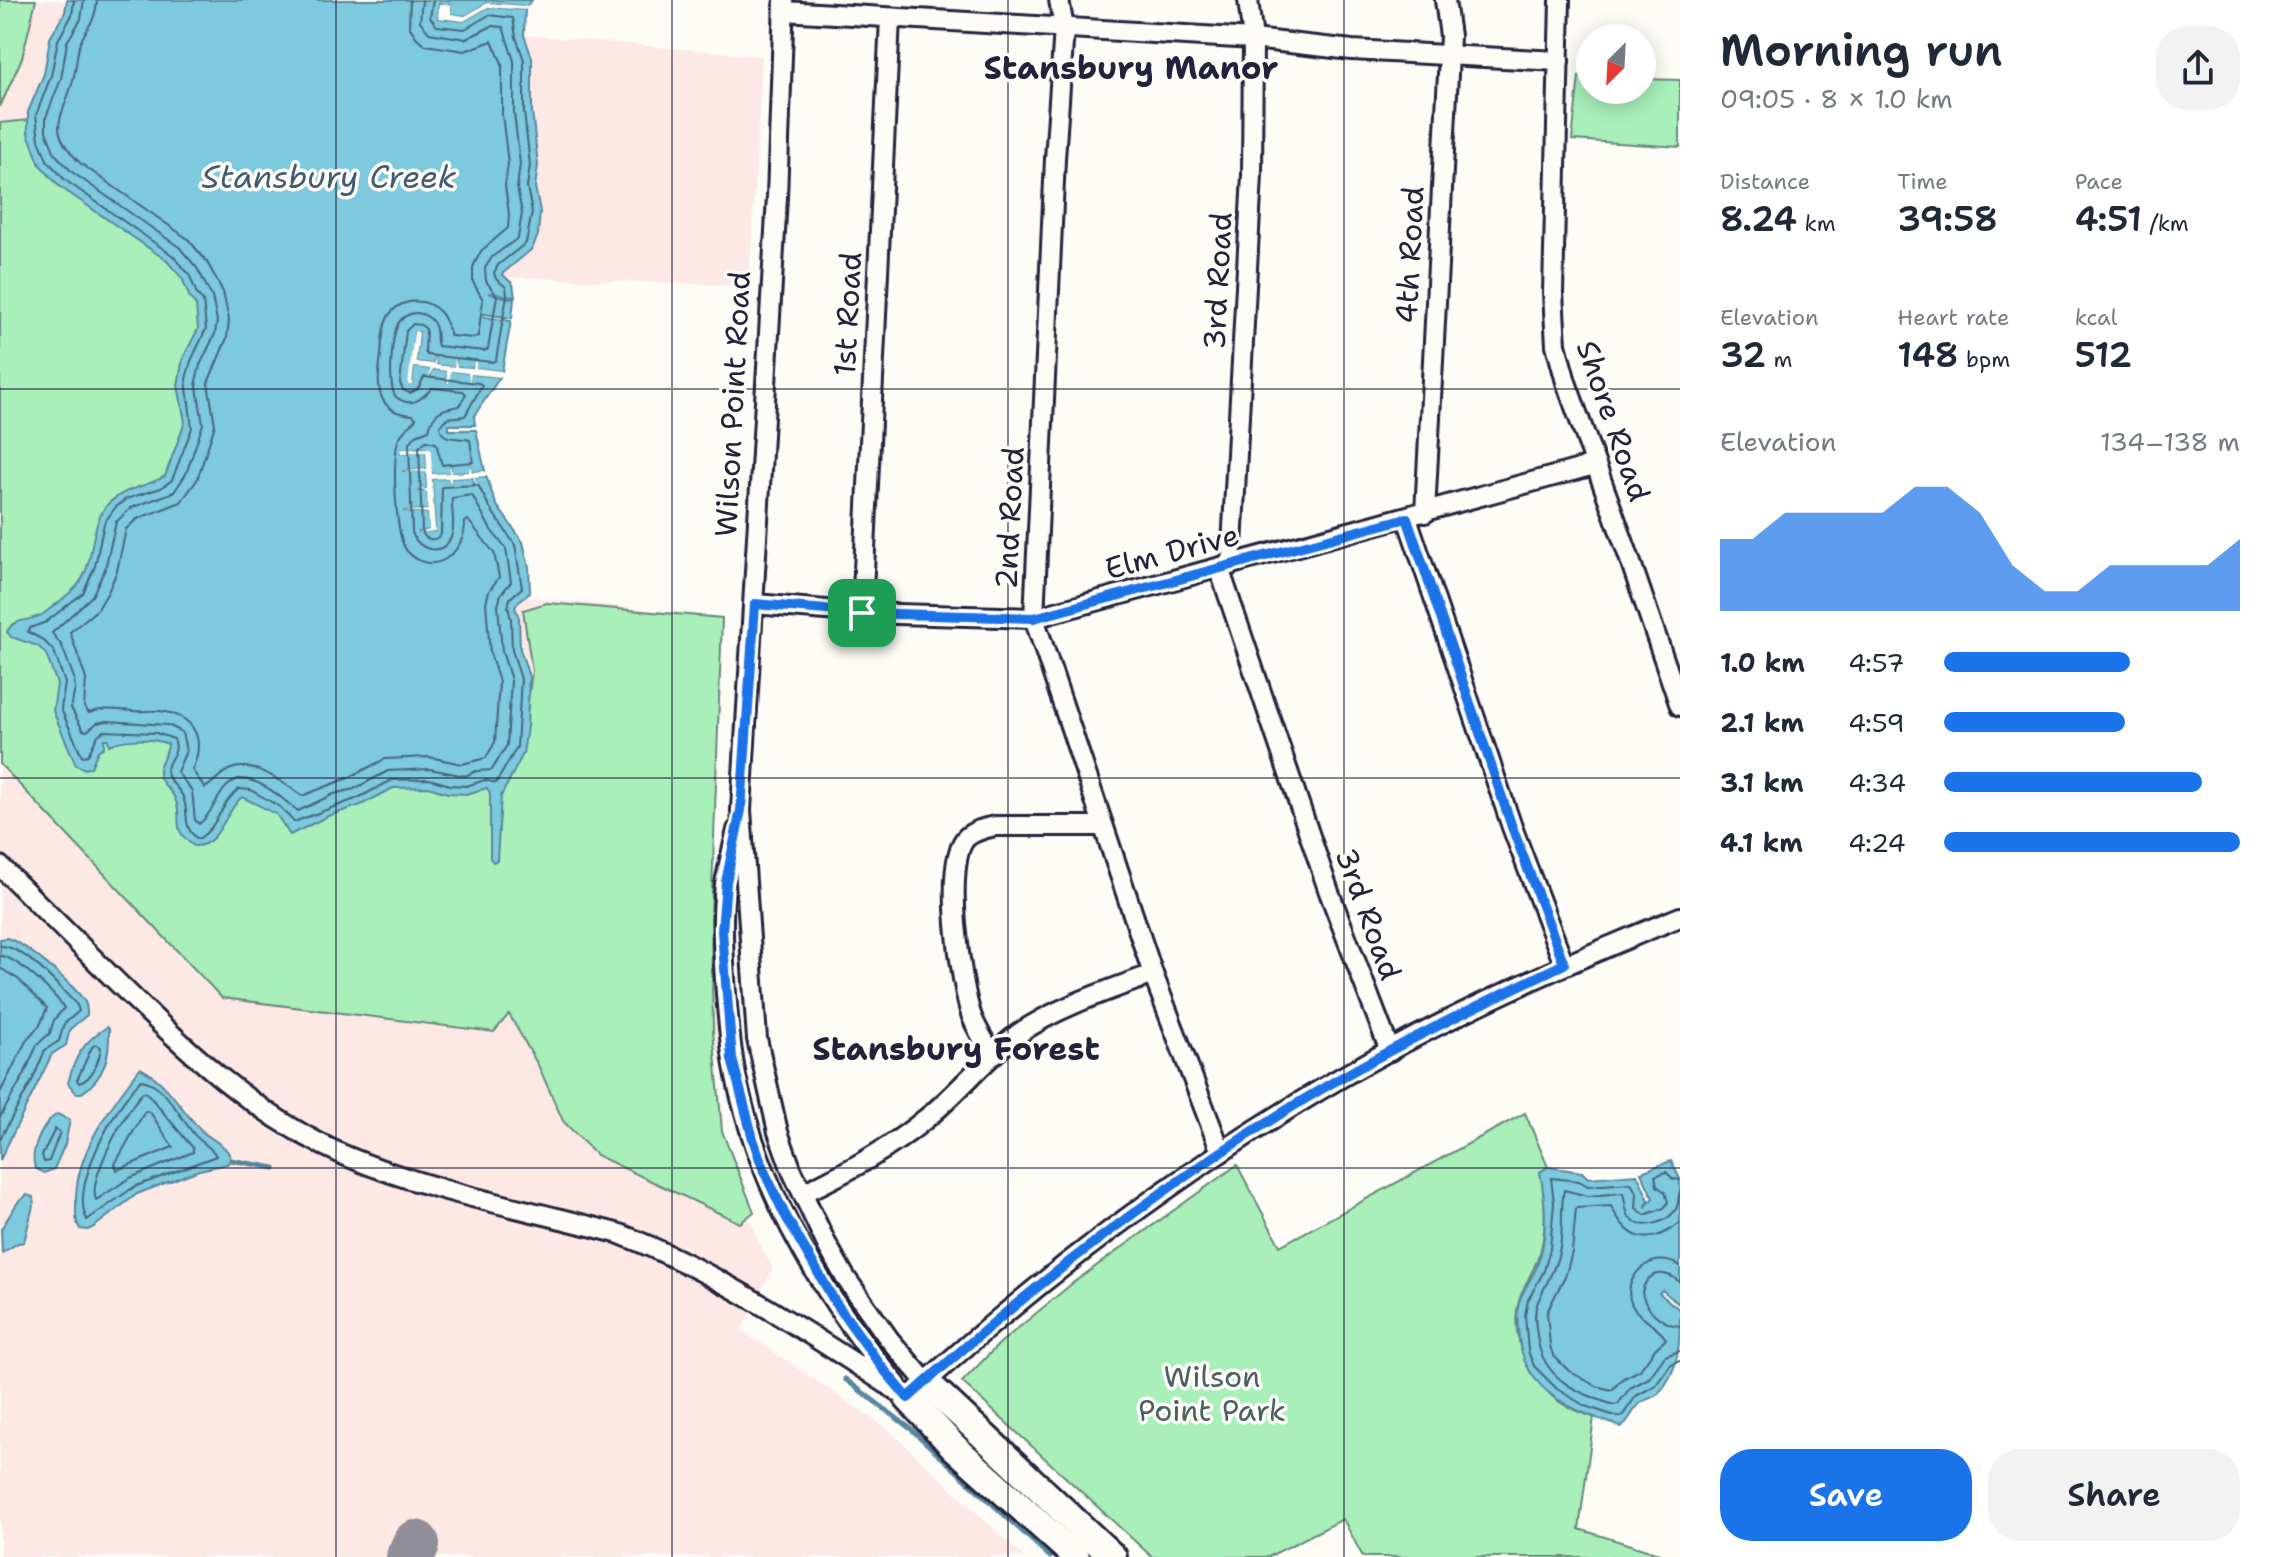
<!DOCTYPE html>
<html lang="en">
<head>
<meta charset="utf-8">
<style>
	body { margin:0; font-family:"Shantell Sans",sans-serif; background:#f2f2f3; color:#1f2937; height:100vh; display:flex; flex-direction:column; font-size:30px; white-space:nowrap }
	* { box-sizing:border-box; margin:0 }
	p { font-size:26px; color:#747a83 }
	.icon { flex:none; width:44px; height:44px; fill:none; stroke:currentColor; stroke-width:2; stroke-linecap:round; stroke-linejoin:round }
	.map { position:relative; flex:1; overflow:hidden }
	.drawer { display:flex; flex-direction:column; background:#fff; width:600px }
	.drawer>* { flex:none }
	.needle { width:52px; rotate:204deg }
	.tools { position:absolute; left:1576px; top:24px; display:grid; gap:16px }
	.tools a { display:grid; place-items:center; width:80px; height:80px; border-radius:50%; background:#fff; box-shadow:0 4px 20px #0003; font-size:40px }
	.pin { position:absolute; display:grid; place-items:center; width:68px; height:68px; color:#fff; margin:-34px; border-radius:16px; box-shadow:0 4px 12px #0006 }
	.round { display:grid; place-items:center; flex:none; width:84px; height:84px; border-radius:32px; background:#f2f2f3 }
	.head { display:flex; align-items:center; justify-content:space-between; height:136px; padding:0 40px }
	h1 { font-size:44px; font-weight:600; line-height:60px }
	.metrics { display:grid; grid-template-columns:repeat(3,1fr); gap:12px; height:136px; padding:8px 40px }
	.metrics div { display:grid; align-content:center }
	.metrics b { font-size:34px; font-weight:600 }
	.metrics small { font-size:22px; font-weight:400 }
	.metrics p { font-size:22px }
	.chart { height:224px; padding:16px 40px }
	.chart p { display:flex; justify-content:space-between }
	.chart svg { width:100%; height:144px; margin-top:8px; fill:#1a73e8; opacity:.7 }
	.action { display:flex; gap:16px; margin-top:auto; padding:16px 40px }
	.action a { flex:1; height:92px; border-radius:32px; background:#1a73e8; color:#fff; font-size:32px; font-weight:600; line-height:92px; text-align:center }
	.action a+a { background:#f2f2f3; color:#1f2937 }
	ul { padding:0 40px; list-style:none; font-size:26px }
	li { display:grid; grid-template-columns:128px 96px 1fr; align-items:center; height:60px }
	li i { height:20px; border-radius:10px; background:#1a73e8 }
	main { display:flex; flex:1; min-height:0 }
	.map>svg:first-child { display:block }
</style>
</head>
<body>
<main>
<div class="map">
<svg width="1680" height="1557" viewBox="0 0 1680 1557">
	<rect width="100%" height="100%" fill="#fdfcf7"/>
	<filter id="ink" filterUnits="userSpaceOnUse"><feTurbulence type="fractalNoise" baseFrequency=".0125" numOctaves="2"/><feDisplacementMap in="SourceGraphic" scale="16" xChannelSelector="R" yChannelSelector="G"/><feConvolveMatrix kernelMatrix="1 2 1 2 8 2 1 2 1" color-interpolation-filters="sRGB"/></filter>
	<g filter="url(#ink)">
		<g fill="#fce9e5">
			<path d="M0,0H79L517,713L522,655L515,596L723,617L712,893L719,1079L724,1120L722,1129L737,1186L759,1242L773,1269L741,1330L888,1429L1024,1557H0Z"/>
			<path d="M524,35L762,56L749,286L503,277L504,270L540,211L535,187L538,165L532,111V58Z"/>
		</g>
		<g fill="#a9efba" stroke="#66887a" stroke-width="2">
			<path d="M0,0H36L22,58L0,107Z"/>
			<path d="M1579,76L1590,77V90H1642V79L1680,80V147L1572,140Z"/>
			<path d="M39,119L170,251L525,726L532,671L523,610L547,603L722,618L711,920L713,1031L722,1131L754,1212L740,1223L596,1155L563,1121L539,1067L509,1014L494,1032L222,998L0,764V123Z"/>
			<path d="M1525,1113L1548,1167L1540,1172C1545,1197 1547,1220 1542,1245C1538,1266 1525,1281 1519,1301C1509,1334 1528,1373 1551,1395C1561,1405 1581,1413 1594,1417L1579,1529L1669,1557H1363L1343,1519L1268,1557H1152L962,1382L1000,1343L1074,1282L1237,1165L1280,1246Z"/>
		</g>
		<g fill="#7dc9dd" stroke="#59869c" stroke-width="2">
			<path d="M67,0H532L527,6L487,3L465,16L450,14L451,5L439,4L438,18L464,21L488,7L525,10L524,35L532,58V111L538,165L535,187L540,211L538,235L532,249L502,274L513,284L515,297L488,293L514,299L512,318L484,314V317L511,321L502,371L475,368V359L473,368L456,367V357L455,367L436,365L435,356L434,364L416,362L419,332H414L412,385L414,367L430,369V378L432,369L448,371L447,383L450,371L469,373V383L470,374L500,377L474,416L475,425H449V430H476L485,471L472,472L470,463V472L452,473L450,463V473L432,474L426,449L425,448L401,449V453L426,451L427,469L402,471H426L427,489L418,491H427L429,510L403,511L428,513L430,530L418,532L435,531L432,479L449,478L451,485L450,478L473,477L474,485L475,477L486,476L496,504L523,542L529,567L530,593L519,601L515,607L519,618L520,649L529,677L527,727L523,754L501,796L497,860L493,862L490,858V793L487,788L466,794L448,793L428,787L393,788L361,805L328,816L290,835L276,814L242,797C225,810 220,847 194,846C170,829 183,821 176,801C173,790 160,785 159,774C157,763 168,755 168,744C152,738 124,738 109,745L108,739H104V747L98,751L91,767L85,769L76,765L53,711L57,684L46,654L38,646L11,637L7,632C14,617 31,622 43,614C53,607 63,599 72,591C99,568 85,526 110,502C126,487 147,487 165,476L185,422L178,385L183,358L198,329L196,305L190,298L182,278L166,260L59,186L40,165L28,133V112L44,74L50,38L65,12Z"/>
			<path d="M6,938C22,940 76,987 85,1002C87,1006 87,1010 87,1015L70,1029L66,1045L52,1054L0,1160V939Z"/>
			<path d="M107,1027L109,1029C110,1056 105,1077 82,1093H76L68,1083C75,1056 83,1042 107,1027Z"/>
			<path d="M140,1068C169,1083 179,1108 201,1130C210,1140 229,1145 231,1160L227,1164L199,1170L137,1194L94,1227L88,1230L80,1229C75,1221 76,1214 76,1204C74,1153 111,1106 140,1068Z"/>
			<path d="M57,1114L70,1120L65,1144L54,1169L44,1173L35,1168C29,1151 43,1123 57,1114Z"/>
			<path d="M1671,1161L1680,1179V1305L1662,1290L1659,1293L1680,1310C1680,1342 1680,1371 1658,1394C1652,1399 1648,1398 1642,1402C1634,1407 1630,1420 1622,1427C1575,1411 1525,1394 1519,1338C1518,1327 1516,1317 1518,1307C1520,1293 1530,1282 1536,1268C1549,1238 1546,1203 1540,1172L1548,1167L1582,1172L1588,1178L1637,1174L1649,1200L1645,1208L1653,1198L1641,1172Z"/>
			<path d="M27,1195L33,1197L34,1202L24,1242L18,1243L2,1253L1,1229L18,1202Z"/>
		</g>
		<g fill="#fdfcf7">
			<path d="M487,3L527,6L525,10L488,7L464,21L438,18L439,4L451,5V14L465,16Z"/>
			<path d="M414,331L419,332L416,362L434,364L435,355L436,365L454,367L455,357L457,367L473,368L474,359H476V368L502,371L500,377L471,374L469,384L468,373L451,371L449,383H447V371L433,369L429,378L430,369L414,367L412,385H408Z"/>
			<path d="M426,448L431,449L432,474L449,473L450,463L452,473L469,472L470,462L472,472L485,471L486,476L475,477L476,486L473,477L451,478V485L448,478L432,479L435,531L418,533L429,530L428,513L402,511L428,510L427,492L418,489H427L426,472L401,471L427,469L426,452L401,453L400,449Z"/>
		</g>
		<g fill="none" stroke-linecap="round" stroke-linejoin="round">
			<g stroke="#46657c" stroke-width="2">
				<path d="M74,0L72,15L58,40L51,76L36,115L39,140L47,160L65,180L172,255L189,274L197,294L203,301L206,329L191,361L186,379L192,428L172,480L161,488L126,499L115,508L104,523L95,566L83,593L46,622L30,628L28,632L43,640L54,651L65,683L61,709L82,756L88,755L98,735L104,731L156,733L174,739C180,754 169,756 167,769C165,780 180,788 183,797C190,814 181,827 198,839C218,828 221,802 239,789L251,790L280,807L294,822L358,798L392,780L429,779L450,785L466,786L485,780L496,783L517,747L521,679L512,650L511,619L508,607L510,598L522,588L515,545L490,508L478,485L442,487L441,534C435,542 425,541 422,531L419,447L426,441L436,443L442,465L473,462L470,440C458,436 442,443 440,426L447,418L465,416L482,385L479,383L424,377L418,389L410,393L403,390L400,383L406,331L413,324L421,325L426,329L425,352L427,355L492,362L496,360L507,295L506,287L496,279L494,273L498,265L526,243L532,212L527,187L530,165L524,112V60L516,37L513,18L489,15L465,29L437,26L430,17L433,0"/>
				<path d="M84,0L81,19L67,42L61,79L46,117V131L55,154L72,172L179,247L197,268L212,297L217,321L215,334L200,365L196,381L203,424L186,474L174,492L131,508L116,522L105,569L92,596L52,633L62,646L74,678L75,689L71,708L83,730L87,731L97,723L107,721L168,725L182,732L186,751L177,772L192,791L195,820L199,824C216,811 217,788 238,779C261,778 281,798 298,811L334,794L354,789L388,771L430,769L465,776L476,771L492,770L507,745L511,680L502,651L498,606L501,594L511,582L506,549L491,530L472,495L452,498C451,510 456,526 451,537C442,558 417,550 412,532L409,444L416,435L429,430C433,411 442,409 459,406L466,394L463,391L432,388C421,400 410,409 395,396C388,384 391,332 400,321C404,316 410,313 417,313C423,314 430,317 433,322C439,330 435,339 438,346L484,351L488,349L497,296L486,281L485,268L492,257L518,238L522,213L517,188L520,164L514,113V61L503,27L492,26L466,39L429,33L420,21L422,0"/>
				<path d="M97,0C96,24 84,28 79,47C76,59 76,72 72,84C60,123 47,129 80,163L188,239L207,262L223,292L229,320L227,338L208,383L215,425L197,480L181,502L137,519L126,529L117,571L108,592L98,609L70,632L86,679L84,707L89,713C104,707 117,710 133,711C142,712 150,710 159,711C195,715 206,739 192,770L205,788C214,783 220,773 231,769C254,760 284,783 302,796L348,778L385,759L429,757L462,764L486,758L495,742L499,682L490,653L486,603L489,591L499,577L494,553L468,520L465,522C465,554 432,579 407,551C395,537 392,459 398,441C401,431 411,426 416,418L413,415C374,413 377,384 381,355C382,343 382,328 388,317C399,298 427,296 441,313C447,320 448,329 451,336L473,338L478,336L483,300L473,282V267L481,251L508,228L509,214L505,186L508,164L502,114V63L492,41L465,51L425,45L416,37L409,26L410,0"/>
				<path d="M0,946C24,945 60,988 77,1005L79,1011L64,1024L59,1041L45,1050L33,1079L0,1139"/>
				<path d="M0,956C16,956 55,994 64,1008L54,1020L50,1033L37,1045L24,1075L0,1117"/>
				<path d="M0,968L18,979L47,1008L40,1025L27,1039L0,1093"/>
				<path d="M96,1044L101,1047C99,1061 93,1079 79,1083L77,1080L92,1047Z"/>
				<path d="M141,1080C164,1082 180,1118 194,1134C201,1143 212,1147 216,1156L134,1187L87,1220C69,1186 116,1105 141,1080Z"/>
				<path d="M143,1092L147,1093L193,1148V1152L130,1178L96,1200C87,1179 127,1109 143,1092Z"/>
				<path d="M145,1111L150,1112L173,1147L117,1170L115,1164Z"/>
				<path d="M55,1129L60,1132L49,1161L44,1162L42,1155Z"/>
				<path d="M1680,1180L1673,1179L1666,1172L1655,1176L1657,1186L1665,1192L1668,1202L1664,1208L1645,1215L1636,1208L1637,1194L1631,1183L1588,1186L1579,1181L1551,1178L1554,1203L1550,1249L1544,1271L1528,1300L1525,1315L1528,1351L1534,1366L1557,1389L1585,1406L1618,1417L1623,1415L1636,1396L1656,1385L1671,1364L1680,1361"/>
				<path d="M1680,1191C1678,1196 1679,1204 1676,1209C1668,1223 1641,1231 1630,1218C1624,1210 1626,1201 1623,1193L1588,1196L1564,1190C1560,1210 1564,1232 1559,1252C1555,1272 1544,1286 1537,1304C1533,1314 1536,1325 1537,1335C1541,1378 1577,1393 1614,1405L1618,1404L1630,1388L1649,1378L1665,1356L1680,1351"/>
				<path d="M1680,1223C1647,1248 1628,1240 1611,1206L1576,1208L1572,1252L1566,1274L1547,1312L1550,1346L1553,1355L1569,1371L1596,1386L1612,1390L1622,1379L1640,1370L1655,1349L1666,1339C1655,1321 1624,1315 1630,1286C1632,1278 1637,1271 1644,1266C1656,1258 1669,1260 1680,1266"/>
				<path d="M1680,1282C1664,1269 1647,1271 1642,1292C1644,1309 1663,1325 1680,1326"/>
			</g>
			<g stroke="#59869c" stroke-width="5">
				<path d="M231,1160L275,1168"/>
				<path d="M845,1379L911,1429L1050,1557"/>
			</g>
			<path stroke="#908f99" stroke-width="48" d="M410,1557L416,1544"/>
			<defs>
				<g id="street">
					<path d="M784,0L777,197L741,810L757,1039L778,1132L792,1171L827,1245L845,1277L889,1339L926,1382"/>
					<path d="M1059,0L1064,28L1055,159L1034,618L1153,974L1221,1152"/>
					<path d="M1560,0L1553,293L1556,345L1566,382L1629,557L1680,706"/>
					<path d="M784,11L1253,39L1352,50L1559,61"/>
					<path d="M1425,513L1450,36L1445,0"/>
					<path d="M1407,518L1512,827L1564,964"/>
					<path d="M1231,565L1252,175L1253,39L1248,0"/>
					<path d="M1219,568L1329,892L1390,1051"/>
					<path d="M755,604L862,613L1034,618L1594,465"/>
					<path d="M862,613L890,18"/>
					<path d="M737,830C733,848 728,866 725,884C721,921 723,957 726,994C729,1030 732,1066 742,1102C768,1205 828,1303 896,1384"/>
					<path d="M0,866C39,905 78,943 116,981C185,1049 256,1117 346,1156C434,1193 528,1209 620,1234C720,1273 818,1339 908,1398"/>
					<path d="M992,1055C986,1043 977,1030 972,1017C961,987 942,859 967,837C975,830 986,828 995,826H1103"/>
					<path d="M803,1193C847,1172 890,1149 928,1117C960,1091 985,1058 1018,1034C1057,1007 1109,990 1153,974"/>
					<path d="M918,1389C1036,1282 1164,1185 1300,1102C1420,1028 1549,970 1680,917"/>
				</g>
				<g id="secondary">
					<path d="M926,1382L1113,1557"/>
					<path d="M908,1398L954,1447L1076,1557"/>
				</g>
			</defs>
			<use href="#street" stroke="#22223b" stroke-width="24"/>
			<use href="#secondary" stroke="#22223b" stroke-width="32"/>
			<use href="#street" stroke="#fdfcf7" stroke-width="18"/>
			<use href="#secondary" stroke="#fdfcf7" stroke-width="26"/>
		</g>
	</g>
	<g fill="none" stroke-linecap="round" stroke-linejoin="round" filter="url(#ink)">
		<defs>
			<path id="route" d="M1407,518L1512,827L1564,964C1475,1007 1385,1050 1300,1102C1160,1187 1029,1288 908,1398L881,1366L835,1302L784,1213L764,1171L753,1139L732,1059L722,931L726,882L741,810L755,604L862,613L1034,618Z"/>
		</defs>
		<use href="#route" stroke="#fff" stroke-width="16"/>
		<use href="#route" stroke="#1a73e8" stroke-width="10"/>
	</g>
	<path fill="none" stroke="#22223b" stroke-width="2" stroke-opacity="0.55" d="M336,0V1557M672,0V1557M1008,0V1557M1344,0V1557M0,389H1680M0,778H1680M0,1168H1680"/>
	<g text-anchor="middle" stroke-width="7" stroke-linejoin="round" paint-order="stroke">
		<g font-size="30" fill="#22223b" stroke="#fdfcf7">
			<text transform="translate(1410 255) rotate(-87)" y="10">4th Road</text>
			<text transform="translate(1218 281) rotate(-87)" y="10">3rd Road</text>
			<text transform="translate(848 314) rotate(-87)" y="10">1st Road</text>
			<text transform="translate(733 404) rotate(-87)" y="10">Wilson Point Road</text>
			<text transform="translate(1613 421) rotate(71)" y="10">Shore Road</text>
			<text transform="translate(1010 518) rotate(-87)" y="10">2nd Road</text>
			<text transform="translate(1172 552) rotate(-15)" y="10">Elm Drive</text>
			<text transform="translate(1368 914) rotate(70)" y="10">3rd Road</text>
		</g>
		<g font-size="30" fill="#4a6061" stroke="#fdfcf7">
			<text x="1212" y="1387">Wilson<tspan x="1212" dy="34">Point Park</tspan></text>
		</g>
		<g font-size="32" font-weight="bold" fill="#22223b" stroke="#fdfcf7">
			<text x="1131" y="79">Stansbury Manor</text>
			<text x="956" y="1060">Stansbury Forest</text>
		</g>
		<g font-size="32" font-style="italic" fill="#425c74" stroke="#fdfcf7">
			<text x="329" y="188">Stansbury Creek</text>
		</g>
	</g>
</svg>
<div class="tools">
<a><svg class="needle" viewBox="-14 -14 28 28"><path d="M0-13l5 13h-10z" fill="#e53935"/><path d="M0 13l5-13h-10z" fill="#747a83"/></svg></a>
</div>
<div class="pin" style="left:862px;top:613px;background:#1e9e55"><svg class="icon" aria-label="arrive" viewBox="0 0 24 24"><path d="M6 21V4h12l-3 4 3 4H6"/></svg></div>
</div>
<section class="drawer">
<div class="head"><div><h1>Morning run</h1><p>09:05 · 8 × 1.0 km</p></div><a class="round"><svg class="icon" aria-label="share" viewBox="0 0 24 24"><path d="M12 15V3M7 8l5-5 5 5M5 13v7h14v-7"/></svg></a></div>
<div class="metrics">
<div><p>Distance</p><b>8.24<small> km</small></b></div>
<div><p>Time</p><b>39:58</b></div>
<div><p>Pace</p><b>4:51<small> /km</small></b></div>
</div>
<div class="metrics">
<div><p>Elevation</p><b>32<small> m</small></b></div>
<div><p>Heart rate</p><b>148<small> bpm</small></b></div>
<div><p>kcal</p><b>512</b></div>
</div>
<div class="chart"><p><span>Elevation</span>134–138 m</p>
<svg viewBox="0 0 160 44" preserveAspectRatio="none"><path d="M0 44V22L10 22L20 14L30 14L40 14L50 14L60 6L70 6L80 14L90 30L100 38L110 38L120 30L130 30L140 30L150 30L160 22V44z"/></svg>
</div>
<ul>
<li><b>1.0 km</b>4:57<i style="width:63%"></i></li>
<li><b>2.1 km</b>4:59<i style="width:61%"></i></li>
<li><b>3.1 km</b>4:34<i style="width:87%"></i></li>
<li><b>4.1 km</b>4:24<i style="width:100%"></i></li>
</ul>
<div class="action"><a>Save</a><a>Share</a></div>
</section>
</main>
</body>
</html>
